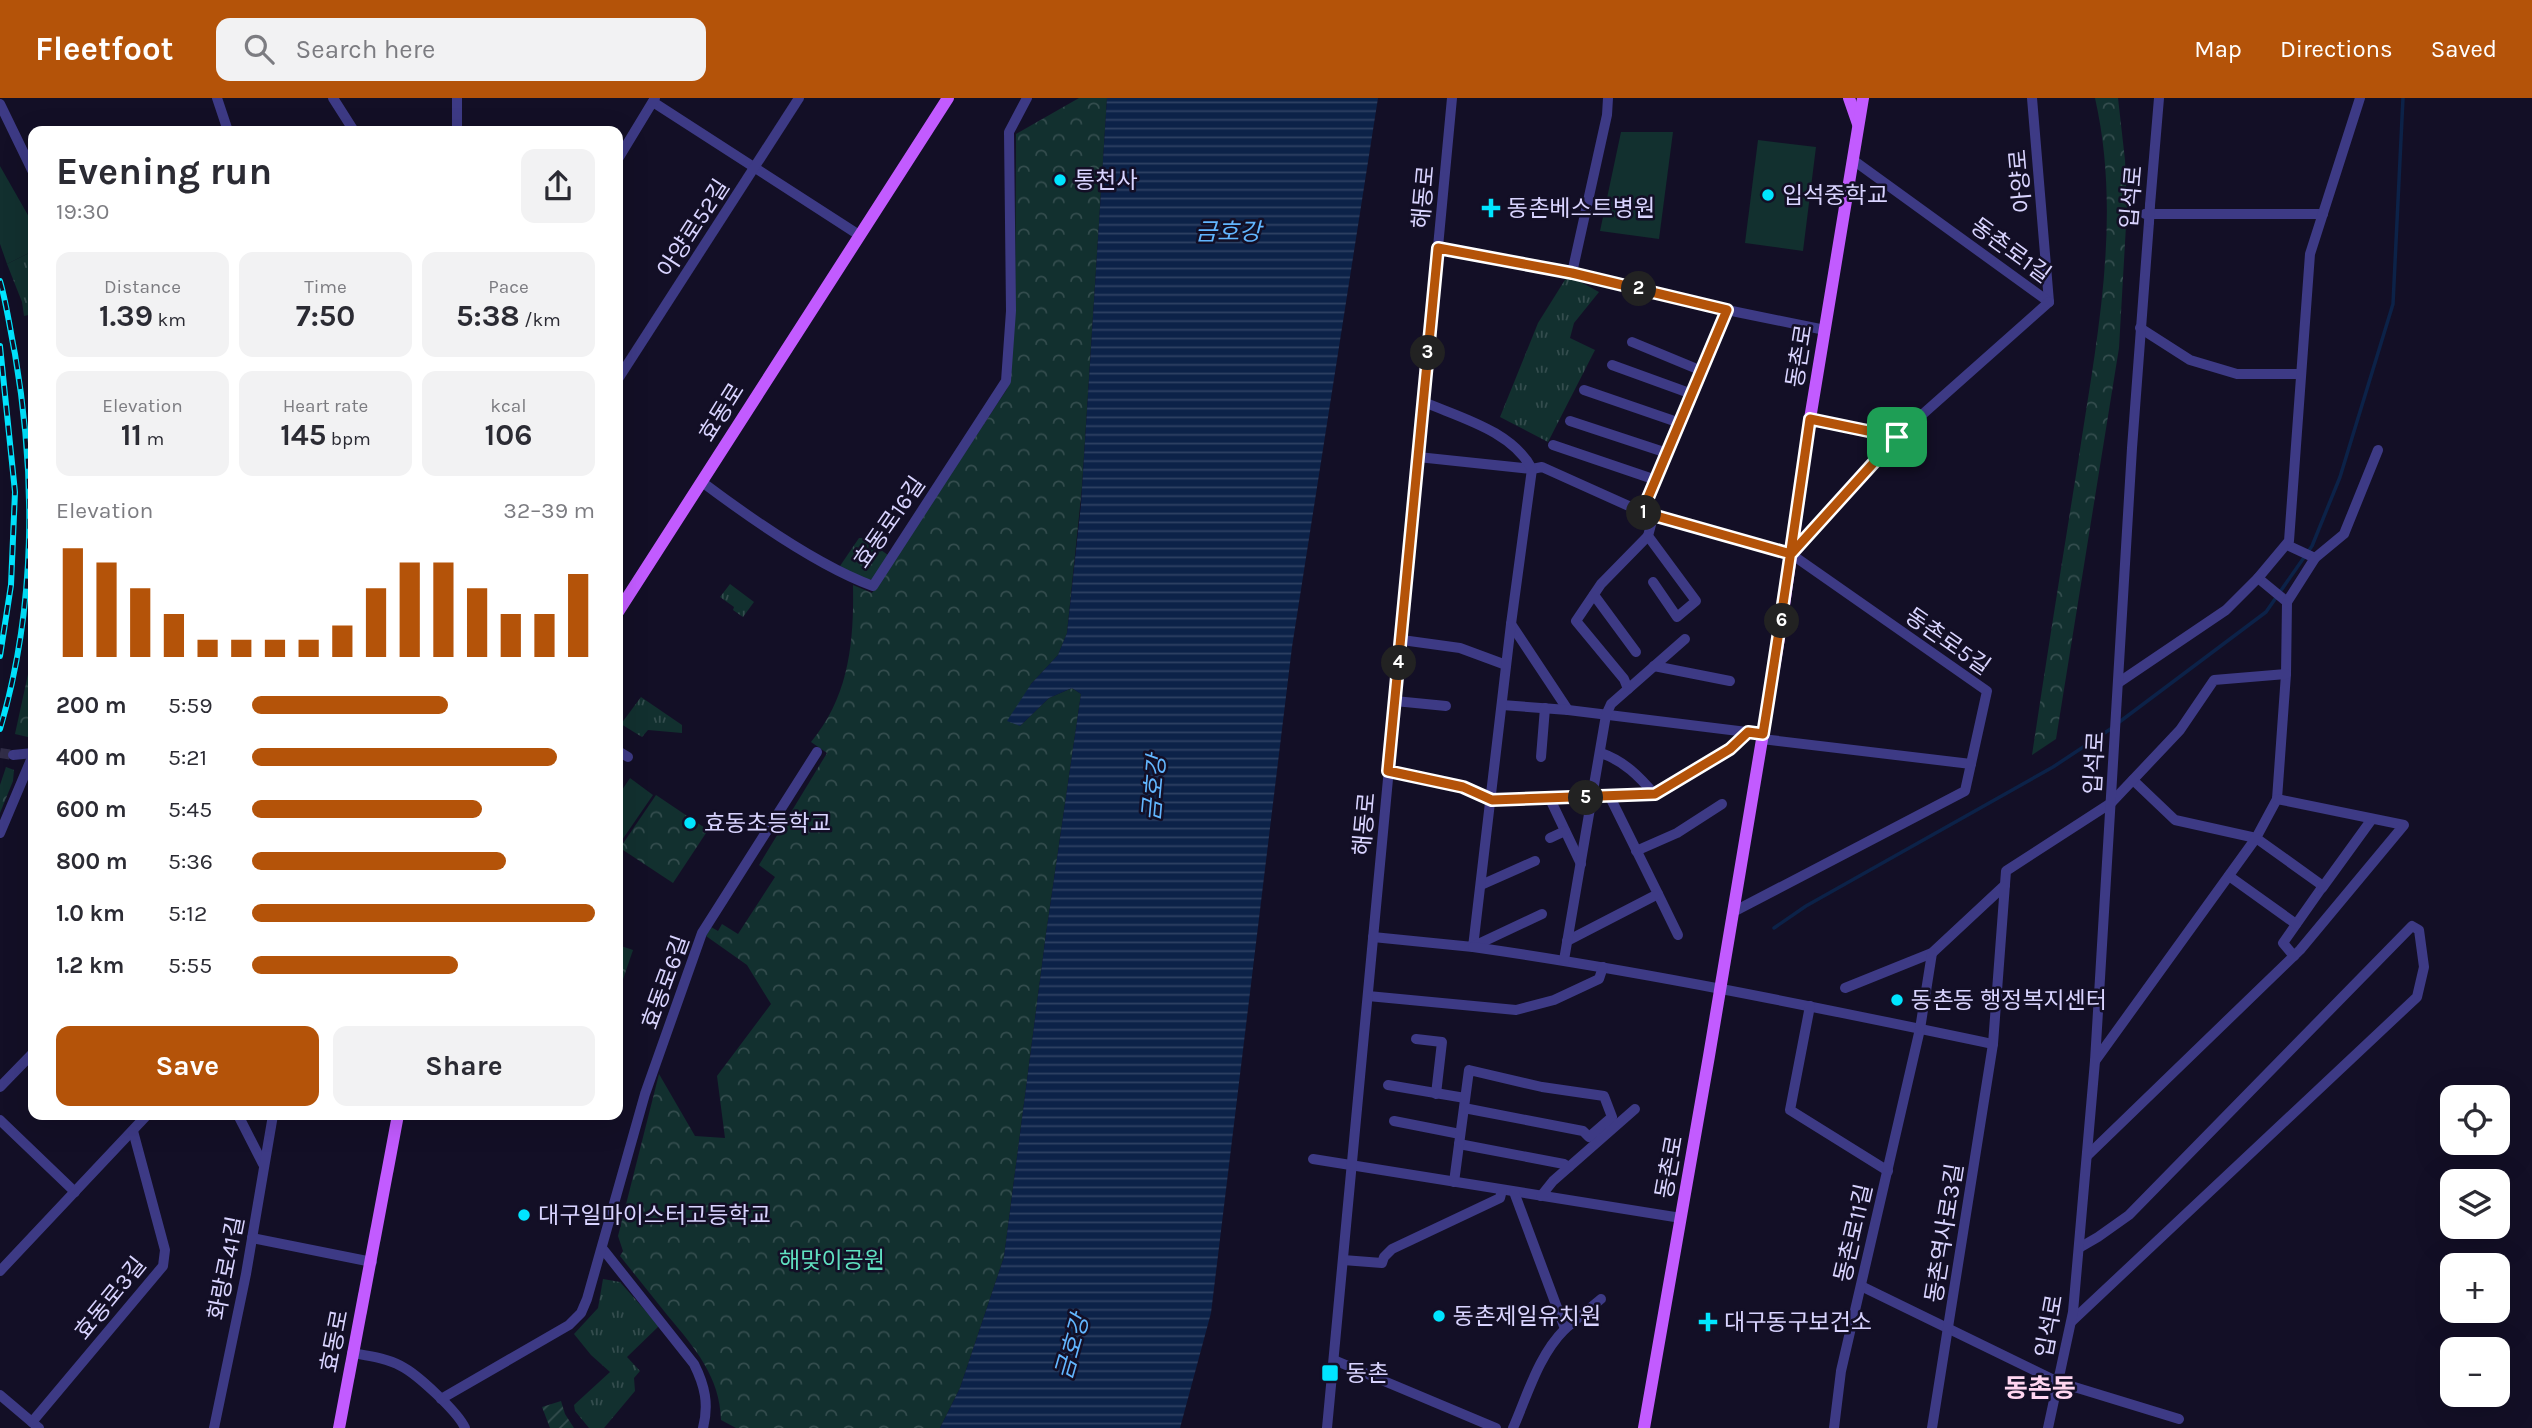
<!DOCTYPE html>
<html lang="en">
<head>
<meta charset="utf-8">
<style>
	body { margin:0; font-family:Karla,"Noto Sans KR",sans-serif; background:#f2f2f3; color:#2b2b33; height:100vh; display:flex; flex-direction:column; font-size:26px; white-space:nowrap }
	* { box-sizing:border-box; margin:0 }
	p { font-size:23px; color:#7c7c81 }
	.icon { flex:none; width:38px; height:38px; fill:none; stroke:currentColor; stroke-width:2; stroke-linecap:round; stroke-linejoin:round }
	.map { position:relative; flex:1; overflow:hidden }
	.side { position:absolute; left:28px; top:28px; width:595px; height:994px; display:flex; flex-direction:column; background:#fff; border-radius:14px; box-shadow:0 7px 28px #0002 }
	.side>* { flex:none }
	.buttons { position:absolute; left:2440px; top:987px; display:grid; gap:14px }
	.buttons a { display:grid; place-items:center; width:70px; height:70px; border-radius:14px; background:#fff; box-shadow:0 7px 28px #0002; font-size:35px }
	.pin { position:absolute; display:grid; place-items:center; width:60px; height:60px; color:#fff; margin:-30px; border-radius:14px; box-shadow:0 4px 10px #0006 }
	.km { position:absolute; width:35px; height:35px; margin:-18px; border-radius:50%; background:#222; color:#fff; font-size:19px; line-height:35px; text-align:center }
	.round { display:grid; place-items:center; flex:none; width:74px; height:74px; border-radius:14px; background:#f2f2f3 }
	.headline { display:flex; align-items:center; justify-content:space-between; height:119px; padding:0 28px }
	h1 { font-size:38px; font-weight:700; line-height:52px }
	.stats { display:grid; grid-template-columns:repeat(3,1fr); gap:10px; height:119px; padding:7px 28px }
	.stats div { display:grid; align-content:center; border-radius:14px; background:#f2f2f3; text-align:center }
	.stats b { font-size:30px; font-weight:700 }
	.stats small { font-size:19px; font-weight:400 }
	.stats p { font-size:19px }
	.chart { height:196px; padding:14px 28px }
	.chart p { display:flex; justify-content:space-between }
	.chart svg { width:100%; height:126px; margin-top:7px; stroke:#b45309; stroke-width:6 }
	.primary-button { display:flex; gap:14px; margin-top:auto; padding:14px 28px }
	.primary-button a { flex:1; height:80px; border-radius:14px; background:#b45309; color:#fff; font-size:28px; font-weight:700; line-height:80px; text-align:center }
	.primary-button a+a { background:#f2f2f3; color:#2b2b33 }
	ul { padding:0 28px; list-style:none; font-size:23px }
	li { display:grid; grid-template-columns:112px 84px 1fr; align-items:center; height:52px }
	li i { height:18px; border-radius:9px; background:#b45309 }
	header { display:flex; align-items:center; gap:42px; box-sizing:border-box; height:98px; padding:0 35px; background:#b45309; color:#fff }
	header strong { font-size:33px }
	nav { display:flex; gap:38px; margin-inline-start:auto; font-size:24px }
	.search { width:490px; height:63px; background:#f2f2f3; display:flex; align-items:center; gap:18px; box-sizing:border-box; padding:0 24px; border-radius:14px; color:#7c7c81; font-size:26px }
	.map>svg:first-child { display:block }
</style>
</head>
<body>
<header>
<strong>Fleetfoot</strong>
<div class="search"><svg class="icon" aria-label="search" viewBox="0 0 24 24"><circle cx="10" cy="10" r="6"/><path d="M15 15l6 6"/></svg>Search here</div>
<nav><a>Map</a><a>Directions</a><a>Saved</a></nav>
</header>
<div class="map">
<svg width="2532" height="1330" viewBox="0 0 2532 1330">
	<defs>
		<pattern id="grass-tufts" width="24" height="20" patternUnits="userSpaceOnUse" patternTransform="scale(1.75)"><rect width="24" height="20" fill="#12302f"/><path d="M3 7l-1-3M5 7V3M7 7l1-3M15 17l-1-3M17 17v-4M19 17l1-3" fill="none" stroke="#344d4e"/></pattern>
		<pattern id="forest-crowns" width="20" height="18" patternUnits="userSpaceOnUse" patternTransform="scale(1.75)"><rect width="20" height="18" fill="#12302f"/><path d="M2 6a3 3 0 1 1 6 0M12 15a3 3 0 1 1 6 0" fill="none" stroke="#344d4e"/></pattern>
		<pattern id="garden-furrows" width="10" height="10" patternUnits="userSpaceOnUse" patternTransform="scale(1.75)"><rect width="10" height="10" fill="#12302f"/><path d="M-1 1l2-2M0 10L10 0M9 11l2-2" fill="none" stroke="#344d4e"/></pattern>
		<pattern id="water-rules" width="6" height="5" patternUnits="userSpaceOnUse" patternTransform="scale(1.75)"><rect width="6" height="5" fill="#0c2248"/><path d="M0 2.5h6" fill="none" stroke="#2f4163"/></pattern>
	</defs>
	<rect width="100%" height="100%" fill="#130f26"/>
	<g fill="url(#grass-tufts)">
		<path d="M33,153V216L24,218L22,204L7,166Z"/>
		<path d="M1568,177L1599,194L1574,225L1570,240L1595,252L1548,344L1500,319L1538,225Z"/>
		<path d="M730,486L754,504L743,519L733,512L734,509L720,499Z"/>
		<path d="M641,599L682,627V635L648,632L642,639L621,626Z"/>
		<path d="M603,1181L620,1184L659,1228L627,1259L640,1273L634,1280L635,1293L604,1330H589L575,1313L574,1307L610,1274L591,1257L574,1236L598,1210Z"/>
	</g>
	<g fill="url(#forest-crowns)">
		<path d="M1079,0H1107L1082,389L1067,535L1058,557L1031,586L1020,628L1049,600L1072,590L1081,596L1046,836L1004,1159L960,1290L940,1330H736L721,1322C720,1279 695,1250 668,1218C652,1198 636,1178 620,1158L623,1153L618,1138L659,976L695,1038L725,1040L717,978L771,906L747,867L706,838L711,829L718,833L722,826L738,836L775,779L759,767L827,655L811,644C849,598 854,545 853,487L872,495L1007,291L1015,217L1016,36Z"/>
		<path d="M2095,0H2118L2125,62L2127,110L2119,250L2056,641L2032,657C2047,557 2063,458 2079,358C2097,240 2122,119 2095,0Z"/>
		<path d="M859,440H864L888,457L873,481L866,482L840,468Z"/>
		<path d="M33,553V633L32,640L15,636Z"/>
		<path d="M6,669L14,672L13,683L0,715V687Z"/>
		<path d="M656,697L708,732L673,785L620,750Z"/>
		<path d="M618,847L633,852L618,896Z"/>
	</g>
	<path fill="url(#garden-furrows)" d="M561,1303L565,1316L574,1330H550L542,1309Z"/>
	<g fill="#12302f">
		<path d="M1621,34H1673L1659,141L1600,133Z"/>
		<path d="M1758,42L1816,49L1803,153L1745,145Z"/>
		<path d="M0,68L33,126V153L7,166L0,146Z"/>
		<path d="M630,680L653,697L620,745L618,743V698Z"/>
	</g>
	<path fill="url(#water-rules)" d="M1107,0H1378L1292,549L1211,1215L1180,1330H940L960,1290L1004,1159L1046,836L1081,596L1072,590L1049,600L1020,628L1007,623L1031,586L1058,557L1067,535L1081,406Z"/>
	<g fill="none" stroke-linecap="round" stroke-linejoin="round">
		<g stroke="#0c2248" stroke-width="3.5">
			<path d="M2118,625L2266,514L2312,448L2340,379L2393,206L2403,0"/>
			<path d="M1774,830L1806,808L2053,669L2112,630"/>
		</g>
		<path stroke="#312d47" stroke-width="10" stroke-dasharray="10 5" stroke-linecap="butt" d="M0,655L13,657"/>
		<g stroke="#3d3a85" stroke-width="10">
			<path d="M217,0L228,33"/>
			<path d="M333,0L354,33"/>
			<path d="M2032,0L2049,204"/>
			<path d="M653,4L859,137"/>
			<path d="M0,6L33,74"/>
			<path d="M457,33V0"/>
			<path d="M618,61L655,0"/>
			<path d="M1853,62L2049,204"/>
			<path d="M2150,107L2159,0"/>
			<path d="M2145,116H2323"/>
			<path d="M1438,150L1572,175L1607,17L1608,0"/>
			<path d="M1572,175L1727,212L1825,232"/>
			<path d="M2140,230L2190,262L2237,276H2301"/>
			<path d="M1632,244L1702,273"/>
			<path d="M1612,267L1692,296"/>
			<path d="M618,281L799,0"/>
			<path d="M1584,292L1680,325"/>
			<path d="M1810,321L1897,339"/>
			<path d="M1570,323L1667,355"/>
			<path d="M1553,347L1656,382"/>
			<path d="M1418,359L1532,371L1542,369L1651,418L1705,431L1791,456L1987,593L1965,693L1733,814"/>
			<path d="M702,384C750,420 818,468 873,488L1006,283L1011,213L1009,34L1027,0"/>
			<path d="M1642,414L1727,212"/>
			<path d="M2287,447L2315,460"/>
			<path d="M1791,456L1897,339L2049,204"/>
			<path d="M2258,480L2287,504"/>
			<path d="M1653,484L1677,519L1696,503L1648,438L1653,419"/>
			<path d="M1594,497L1636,554"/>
			<path d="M1511,526L1568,612"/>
			<path d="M1402,542L1460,550L1506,567"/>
			<path d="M1654,568L1730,583"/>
			<path d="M2118,585L2226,512L2258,480L2289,443L2310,156L2360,0"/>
			<path d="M1628,591L1624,581L1576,523L1601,486L1648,438"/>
			<path d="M1395,603L1446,608"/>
			<path d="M1502,607L1568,612L1763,636"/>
			<path d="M1762,641L1971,666"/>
			<path d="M618,653L628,659"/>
			<path d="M1601,655C1624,663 1639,678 1655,697"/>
			<path d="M13,657L33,655"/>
			<path d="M1541,659L1545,610"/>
			<path d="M1388,673L1463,689L1491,702L1655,697L1730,651L1748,634"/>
			<path d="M2133,682L2175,722L2256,740L2323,788L2283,845L2294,858"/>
			<path d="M1550,701L1581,766"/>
			<path d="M0,735L33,657"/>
			<path d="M1550,740L1565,733"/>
			<path d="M1636,753L1677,735L1722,706"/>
			<path d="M2229,778L2296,826"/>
			<path d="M1481,787L1535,763"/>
			<path d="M2322,790L2372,721"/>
			<path d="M1658,796L1678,837"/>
			<path d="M1373,839L1473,849L1511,526L1532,371C1512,333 1461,320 1424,304"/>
			<path d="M1567,843L1658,796L1610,699"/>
			<path d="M1474,848L1542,816"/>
			<path d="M1473,849C1648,874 1820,910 1993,946"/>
			<path d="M1564,862L1606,617L1611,606L1685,541"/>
			<path d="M1845,890L1932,855L2005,787"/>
			<path d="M1368,898L1516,912L1554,902L1599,881L1603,869"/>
			<path d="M1810,908L1790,1012L1888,1073"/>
			<path d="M1416,941L1442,944L1436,996"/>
			<path d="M2095,963L2256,740L2277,701L2286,576L2287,504L2315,460L2344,436L2378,352"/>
			<path d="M1388,987L1465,1000"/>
			<path d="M0,989L33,955"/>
			<path d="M238,1017L263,1066"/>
			<path d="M0,1022L75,1094"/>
			<path d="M1394,1023L1460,1036"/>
			<path d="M1459,1046L1564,1066L1569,1069"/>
			<path d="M2087,1058L2300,852L2404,727L2277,701"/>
			<path d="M1313,1061L1681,1120"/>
			<path d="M1454,1084L1469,972L1542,989L1604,998L1612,1019L1589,1039L1583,1033L1464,1010"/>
			<path d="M1541,1098L1553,1083L1635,1011"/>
			<path d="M252,1140L372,1164"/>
			<path d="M602,1150L694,1266C705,1288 709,1306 703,1330"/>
			<path d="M1343,1162L1382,1165L1384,1159L1392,1151L1500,1100L1502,1092"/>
			<path d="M0,1173L147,1017"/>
			<path d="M1861,1188L2058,1284L2179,1321"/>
			<path d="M2072,1223L2417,899L2424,869L2419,832L2412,828L2129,1117L2098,1139L2079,1150"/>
			<path d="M1565,1231L1601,1201"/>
			<path d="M352,1255C369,1258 386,1260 401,1268C417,1276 458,1314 465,1330"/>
			<path d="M1334,1262L1496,1330"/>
			<path d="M0,1297L39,1330"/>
			<path d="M441,1301L569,1227L581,1215L587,1201L645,996L702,835L817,654"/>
			<path d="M32,1324L163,1168L165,1152L133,1033"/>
			<path d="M214,1330L246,1176L273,1017"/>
			<path d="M1327,1330L1452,0"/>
			<path d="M1513,1330C1528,1296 1538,1258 1565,1231L1514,1094"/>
			<path d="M1834,1330L1841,1273L1920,931L1932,855"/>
			<path d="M1932,1330L1993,946L2006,773L2111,705L2180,632L2214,582L2286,576"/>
			<path d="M2048,1330L2073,1214L2095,963L2132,350L2149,124"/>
		</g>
		<g stroke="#c25bff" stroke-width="12">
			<path d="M1849,0L1858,26"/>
			<path d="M618,514L948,0"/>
			<path d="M339,1330L398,1017"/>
			<path d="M1644,1330L1709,958L1782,522L1810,321L1863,0"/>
		</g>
		<defs>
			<g id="rail">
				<path d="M0,183C7,207 10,232 15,256C36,379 36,510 0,631"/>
				<path d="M0,248L15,394L11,487L0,558"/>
			</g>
		</defs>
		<use href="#rail" stroke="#00e5ff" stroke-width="6"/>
		<use href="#rail" stroke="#130f26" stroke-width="3.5" stroke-dasharray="10" stroke-linecap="butt"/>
		<path stroke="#3d3a85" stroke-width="10" d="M2149,124L2150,107"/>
	</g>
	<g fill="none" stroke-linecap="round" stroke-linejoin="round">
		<defs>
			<path id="route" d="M1897,339L1791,456L1642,414L1727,212L1572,175L1438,150L1388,673L1463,689L1492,702L1655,696L1730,651L1748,634L1763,636C1780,531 1795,426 1810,321L1897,339"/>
		</defs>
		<use href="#route" stroke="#fff" stroke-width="14"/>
		<use href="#route" stroke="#b45309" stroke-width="9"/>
	</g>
	<g fill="#00e5ff" stroke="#130f26" stroke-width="2.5">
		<circle cx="1060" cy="82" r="7"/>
		<circle cx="1768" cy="97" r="7"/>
		<path d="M1487.5 99.5h7v7h7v7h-7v7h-7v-7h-7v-7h7z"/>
		<circle cx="690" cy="725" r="7"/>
		<circle cx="1897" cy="902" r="7"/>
		<circle cx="524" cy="1117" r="7"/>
		<circle cx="1439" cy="1218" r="7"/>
		<path d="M1704.5 1213.5h7v7h7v7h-7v7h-7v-7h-7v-7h7z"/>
		<rect x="1321" y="1266" width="18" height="18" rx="3.5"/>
	</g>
	<g text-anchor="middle" stroke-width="5" stroke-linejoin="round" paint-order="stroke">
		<g font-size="23" fill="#d9d4ff" stroke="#130f26" text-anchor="start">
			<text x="1074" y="90">통천사</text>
			<text x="1782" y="105">입석중학교</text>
			<text x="1507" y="118">동촌베스트병원</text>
			<text x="704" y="733">효동초등학교</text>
			<text x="1911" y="910">동촌동 행정복지센터</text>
			<text x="538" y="1125">대구일마이스터고등학교</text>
			<text x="1453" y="1226">동촌제일유치원</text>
			<text x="1724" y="1232">대구동구보건소</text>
			<text x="1346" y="1283">동촌</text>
		</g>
		<g font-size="23" fill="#d9d4ff" stroke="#130f26">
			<text transform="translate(2020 83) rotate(-95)" y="8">아양로</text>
			<text transform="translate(1423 99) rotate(-85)" y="8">해동로</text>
			<text transform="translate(2131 99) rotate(-85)" y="8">입석로</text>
			<text transform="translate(693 130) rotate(-57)" y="8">아양로52길</text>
			<text transform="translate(2011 152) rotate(36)" y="8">동촌로1길</text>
			<text transform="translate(1799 258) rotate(-81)" y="8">동촌로</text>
			<text transform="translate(721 314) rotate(-58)" y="8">효동로</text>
			<text transform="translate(889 424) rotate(-55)" y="8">효동로16길</text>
			<text transform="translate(1948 543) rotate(35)" y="8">동촌로5길</text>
			<text transform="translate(2094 665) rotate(-87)" y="8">입석로</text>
			<text transform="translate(1364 726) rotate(-85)" y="8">해동로</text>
			<text transform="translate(665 884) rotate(-70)" y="8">효동로6길</text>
			<text transform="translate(1669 1069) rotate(-80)" y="8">동촌로</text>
			<text transform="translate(1853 1135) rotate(-77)" y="8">동촌로11길</text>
			<text transform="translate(1944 1135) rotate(-81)" y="8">동촌역사로3길</text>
			<text transform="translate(226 1170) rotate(-79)" y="8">화랑로41길</text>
			<text transform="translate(110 1200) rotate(-51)" y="8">효동로3길</text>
			<text transform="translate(2049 1228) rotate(-80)" y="8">입석로</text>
			<text transform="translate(334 1243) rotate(-79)" y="8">효동로</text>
		</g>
		<g font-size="23" fill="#5fe0c0" stroke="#130f26">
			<text x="832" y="1170">해맞이공원</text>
		</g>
		<g font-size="24" font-style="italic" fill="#62b6ff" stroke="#130f26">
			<text x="1228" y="142">금호강</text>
			<text transform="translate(1154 690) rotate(-85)" y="8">금호강</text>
			<text transform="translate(1072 1249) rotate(-74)" y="8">금호강</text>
		</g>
		<g font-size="26" font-weight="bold" fill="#ffd6f0" stroke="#130f26">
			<text x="2040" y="1299">동촌동</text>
		</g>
	</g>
</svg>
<div class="buttons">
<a><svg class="icon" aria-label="locate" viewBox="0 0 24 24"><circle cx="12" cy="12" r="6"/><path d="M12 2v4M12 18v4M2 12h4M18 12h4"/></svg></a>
<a><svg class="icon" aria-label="layers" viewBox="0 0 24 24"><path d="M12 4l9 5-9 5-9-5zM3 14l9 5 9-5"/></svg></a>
<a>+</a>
<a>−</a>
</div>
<div class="pin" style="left:1897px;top:339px;background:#1e9e55"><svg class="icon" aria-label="arrive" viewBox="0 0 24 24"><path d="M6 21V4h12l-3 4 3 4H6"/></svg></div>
<b class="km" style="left:1644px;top:415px">1</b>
<b class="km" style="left:1639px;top:191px">2</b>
<b class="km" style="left:1428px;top:255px">3</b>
<b class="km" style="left:1399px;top:565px">4</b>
<b class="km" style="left:1586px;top:700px">5</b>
<b class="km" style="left:1782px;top:523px">6</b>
<section class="side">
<div class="headline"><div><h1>Evening run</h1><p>19:30</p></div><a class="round"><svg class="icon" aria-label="share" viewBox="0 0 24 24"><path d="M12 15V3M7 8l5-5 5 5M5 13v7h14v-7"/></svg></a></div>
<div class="stats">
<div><p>Distance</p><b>1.39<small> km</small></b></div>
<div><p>Time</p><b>7:50</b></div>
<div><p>Pace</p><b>5:38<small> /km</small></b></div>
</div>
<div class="stats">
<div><p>Elevation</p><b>11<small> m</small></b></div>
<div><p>Heart rate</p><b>145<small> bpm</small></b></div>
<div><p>kcal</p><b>106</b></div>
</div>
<div class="chart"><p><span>Elevation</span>32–39 m</p>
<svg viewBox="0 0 160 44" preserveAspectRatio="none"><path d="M5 44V6M15 44V11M25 44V20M35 44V29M45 44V38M55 44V38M65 44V38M75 44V38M85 44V33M95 44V20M105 44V11M115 44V11M125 44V20M135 44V29M145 44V29M155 44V15"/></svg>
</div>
<ul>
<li><b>200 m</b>5:59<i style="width:57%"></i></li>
<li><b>400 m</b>5:21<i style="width:89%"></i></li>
<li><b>600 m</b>5:45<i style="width:67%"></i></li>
<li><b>800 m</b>5:36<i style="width:74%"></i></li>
<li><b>1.0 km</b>5:12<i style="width:100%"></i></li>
<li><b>1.2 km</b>5:55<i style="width:60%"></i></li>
</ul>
<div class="primary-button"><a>Save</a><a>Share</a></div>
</section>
</div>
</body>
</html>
